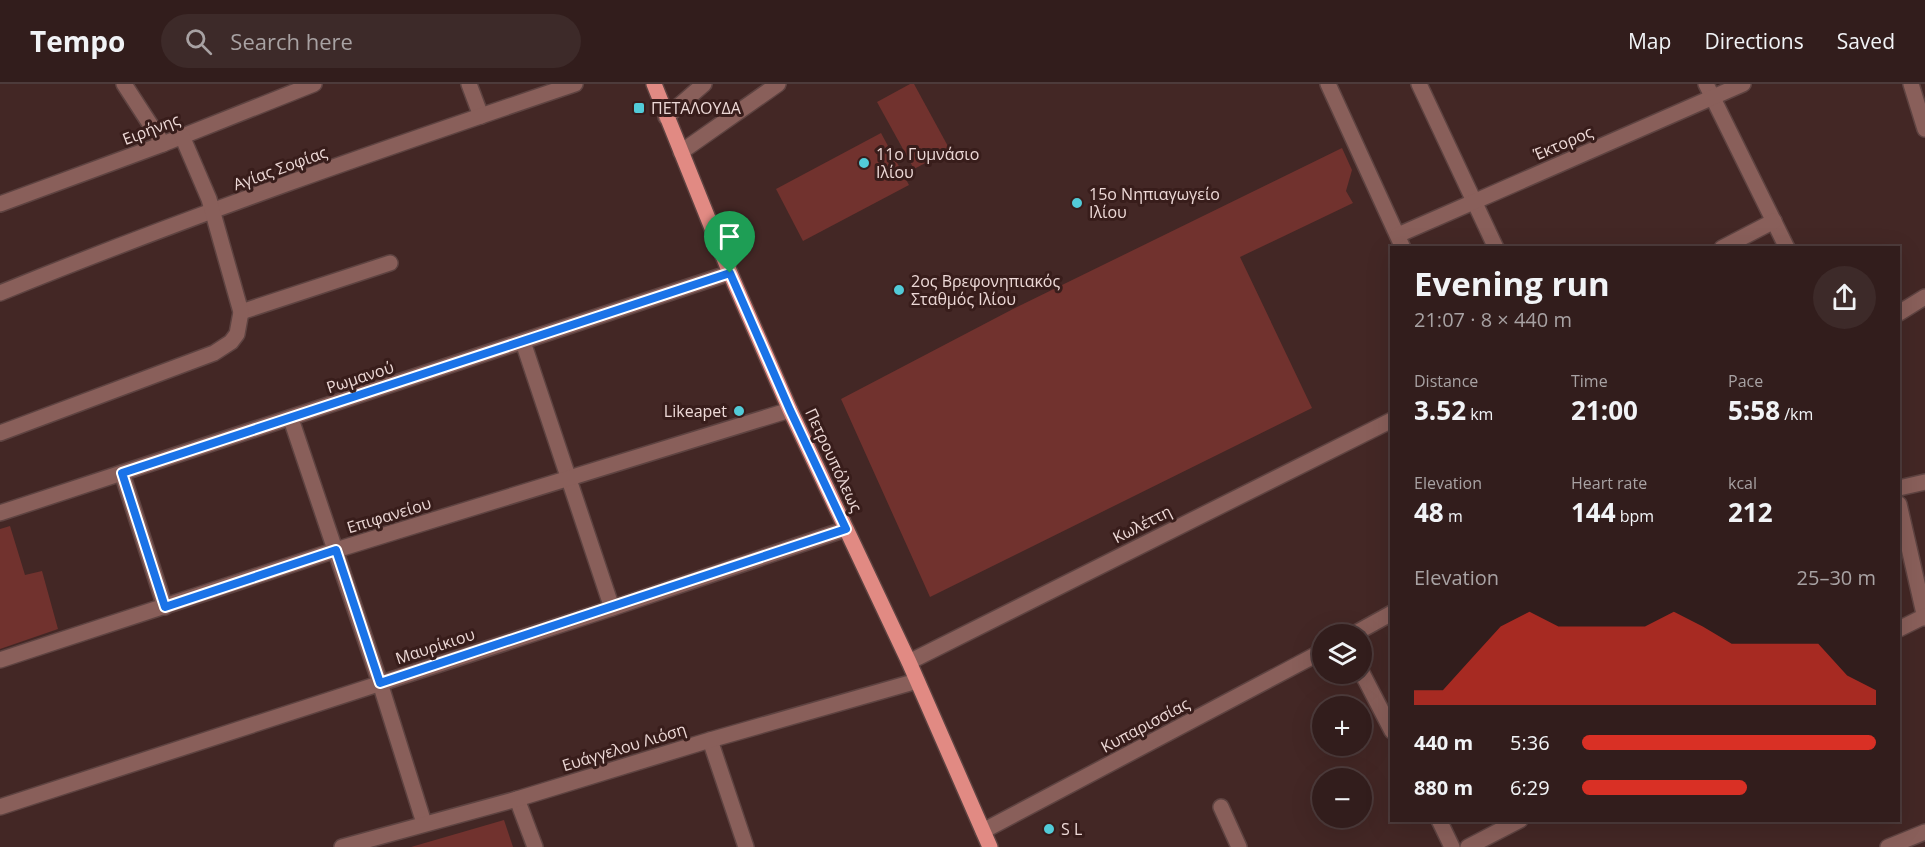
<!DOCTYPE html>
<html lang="en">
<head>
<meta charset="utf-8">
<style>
	body { margin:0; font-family:"Open Sans",sans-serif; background:#3d2a29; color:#f1f3f6; height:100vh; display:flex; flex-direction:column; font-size:22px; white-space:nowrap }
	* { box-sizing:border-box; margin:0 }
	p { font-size:20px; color:#a8a2a3 }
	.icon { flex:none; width:33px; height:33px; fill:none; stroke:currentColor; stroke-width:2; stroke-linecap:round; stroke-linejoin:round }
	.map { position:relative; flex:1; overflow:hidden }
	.panel { position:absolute; left:1390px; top:162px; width:510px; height:576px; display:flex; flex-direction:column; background:#321d1c; border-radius:0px; box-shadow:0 6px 24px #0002,0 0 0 2px #4d3b3b }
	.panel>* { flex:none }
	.buttons { position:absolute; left:1312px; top:540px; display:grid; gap:12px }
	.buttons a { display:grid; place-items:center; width:60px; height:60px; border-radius:50%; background:#321d1c; box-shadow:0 6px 24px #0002,0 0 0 2px #4d3b3b; font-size:30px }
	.pin { position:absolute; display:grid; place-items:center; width:51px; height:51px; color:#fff; margin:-62px -26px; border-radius:50% 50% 50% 0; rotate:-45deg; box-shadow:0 0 6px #0007 }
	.pin .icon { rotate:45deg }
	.round { display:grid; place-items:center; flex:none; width:63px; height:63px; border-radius:32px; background:#3d2a29 }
	.overview { display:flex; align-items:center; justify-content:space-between; height:102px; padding:0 24px }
	h1 { font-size:33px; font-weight:700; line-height:45px }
	.figures { display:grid; grid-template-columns:repeat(3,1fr); gap:9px; height:102px; padding:6px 24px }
	.figures div { display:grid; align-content:center }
	.figures b { font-size:26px; font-weight:700 }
	.figures small { font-size:16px; font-weight:400 }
	.figures p { font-size:16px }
	.chart { height:168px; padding:12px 24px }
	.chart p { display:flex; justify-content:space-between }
	.chart svg { width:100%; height:108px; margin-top:6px; fill:#d93025; opacity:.7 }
	ul { padding:0 24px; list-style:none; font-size:20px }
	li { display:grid; grid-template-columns:96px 72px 1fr; align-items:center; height:45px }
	li i { height:15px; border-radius:8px; background:#d93025 }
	header { display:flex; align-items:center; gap:36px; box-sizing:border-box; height:84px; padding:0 30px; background:#321d1c; border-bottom:2px solid #4d3b3b }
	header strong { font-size:28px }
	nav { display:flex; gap:33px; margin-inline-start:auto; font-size:21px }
	.search { width:420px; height:54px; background:#3d2a29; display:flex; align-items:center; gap:15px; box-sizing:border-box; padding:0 21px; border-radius:33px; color:#a8a2a3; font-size:22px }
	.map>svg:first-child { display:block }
</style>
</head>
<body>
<header>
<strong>Tempo</strong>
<div class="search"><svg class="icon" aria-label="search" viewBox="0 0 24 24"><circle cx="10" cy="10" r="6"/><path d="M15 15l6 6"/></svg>Search here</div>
<nav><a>Map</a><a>Directions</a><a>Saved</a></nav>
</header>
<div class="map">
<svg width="1925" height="763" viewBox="0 0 1925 763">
	<rect width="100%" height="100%" fill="#432725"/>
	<g fill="#71322e">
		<path d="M910,0H914L950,66L914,85L877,18Z"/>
		<path d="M881,49L909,101L803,157L776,105Z"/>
		<path d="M1342,64L1352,86L1346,107L1353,119L1240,173L1312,324L930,513L841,315L1013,225Z"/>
		<path d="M10,442L25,491L42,487L58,545L0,565V445Z"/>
		<path d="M504,736L513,763H411Z"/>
	</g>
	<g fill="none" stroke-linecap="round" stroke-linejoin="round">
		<defs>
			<g id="minor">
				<path d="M124,0L163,60"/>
				<path d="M469,0L481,32"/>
				<path d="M1328,0L1403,164"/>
				<path d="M1419,0L1496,164"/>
				<path d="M1706,0L1787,164"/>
				<path d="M1911,0L1925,45"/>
				<path d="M666,33L704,0"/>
				<path d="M681,68L778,0"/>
				<path d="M0,120L163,60L314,0"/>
				<path d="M1398,151L1743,0"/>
				<path d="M1722,164L1774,137"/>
				<path d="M0,209C189,132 382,65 575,0"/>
				<path d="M241,228L390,179"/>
				<path d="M1899,229L1925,213"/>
				<path d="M523,258L612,524"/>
				<path d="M291,335L380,599L424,739"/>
				<path d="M0,349L214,269L231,258L237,250L241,228L209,115L182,52"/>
				<path d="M122,389L165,523"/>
				<path d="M1899,404L1925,398"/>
				<path d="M1899,420L1925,534"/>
				<path d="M0,429L730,189"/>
				<path d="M1899,545L1925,532"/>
				<path d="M1354,550L1392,529"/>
				<path d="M0,576L336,466L790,326"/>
				<path d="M909,578L1392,336"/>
				<path d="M1362,589L1392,647"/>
				<path d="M710,656L746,763"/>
				<path d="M517,715L535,763"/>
				<path d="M0,723L612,524L846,445"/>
				<path d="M1221,723L1239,763"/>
				<path d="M1439,736L1452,763"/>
				<path d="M983,747L1323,567"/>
				<path d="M342,763L517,715L710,656L917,597"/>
				<path d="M1468,763L1520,736"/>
				<path d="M1888,763L1925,748"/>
			</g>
			<path id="major" d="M654,0L730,189L790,326L909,578L990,763"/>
		</defs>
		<use href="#minor" stroke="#5e4341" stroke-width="18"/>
		<use href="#major" stroke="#5e4341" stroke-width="18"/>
		<use href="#minor" stroke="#895f5a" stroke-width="15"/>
		<use href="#major" stroke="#e18a83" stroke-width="15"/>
	</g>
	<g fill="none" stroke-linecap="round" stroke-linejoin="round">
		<defs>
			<path id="route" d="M730,189L790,326L846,445L380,599L336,466L165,523L122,389Z"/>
		</defs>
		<use href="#route" stroke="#fff" stroke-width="12"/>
		<use href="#route" stroke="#1a73e8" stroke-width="8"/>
	</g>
	<g fill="#52cbd8" stroke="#381d1b" stroke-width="2">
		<rect x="633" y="18" width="12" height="12" rx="3"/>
		<circle cx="864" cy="79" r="6"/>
		<circle cx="1077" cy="119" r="6"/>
		<circle cx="899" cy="206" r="6"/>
		<circle cx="739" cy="327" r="6"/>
		<circle cx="1049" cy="745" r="6"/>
	</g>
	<g text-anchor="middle" stroke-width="6" stroke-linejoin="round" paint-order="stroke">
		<g font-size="16" fill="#edd9d7" stroke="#381d1b" text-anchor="start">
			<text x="651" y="30">ΠΕΤΑΛΟΥΔΑ</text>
			<text x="876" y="76">11ο Γυμνάσιο<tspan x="876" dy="18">Ιλίου</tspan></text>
			<text x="1089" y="116">15ο Νηπιαγωγείο<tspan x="1089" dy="18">Ιλίου</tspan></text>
			<text x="911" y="203">2ος Βρεφονηπιακός<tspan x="911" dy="18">Σταθμός Ιλίου</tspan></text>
			<text x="727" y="333" text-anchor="end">Likeapet</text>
			<text x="1061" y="751">S L</text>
		</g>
		<g font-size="16" fill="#edd9d7" stroke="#381d1b">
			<text transform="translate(151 45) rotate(-21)" y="6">Ειρήνης</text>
			<text transform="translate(1563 59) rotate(-23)" y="6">Έκτορος</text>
			<text transform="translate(280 84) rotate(-20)" y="6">Αγίας Σοφίας</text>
			<text transform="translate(360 293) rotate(-18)" y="6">Ρωμανού</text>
			<text transform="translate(834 376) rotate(65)" y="6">Πετρουπόλεως</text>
			<text transform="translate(389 431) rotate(-17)" y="6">Επιφανείου</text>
			<text transform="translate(1142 440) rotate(-27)" y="6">Κωλέττη</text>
			<text transform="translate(435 562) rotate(-18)" y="6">Μαυρίκιου</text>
			<text transform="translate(1145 641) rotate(-28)" y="6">Κυπαρισσίας</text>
			<text transform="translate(624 663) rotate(-17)" y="6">Ευάγγελου Λιόση</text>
		</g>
	</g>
</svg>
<div class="buttons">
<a><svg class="icon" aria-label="layers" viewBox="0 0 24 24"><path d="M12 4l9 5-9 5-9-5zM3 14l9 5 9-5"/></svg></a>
<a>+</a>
<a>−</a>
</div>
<div class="pin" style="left:730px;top:189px;background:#1e9e55"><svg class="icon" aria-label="arrive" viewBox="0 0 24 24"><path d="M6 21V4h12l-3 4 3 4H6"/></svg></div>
<section class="panel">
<div class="overview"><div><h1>Evening run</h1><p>21:07 · 8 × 440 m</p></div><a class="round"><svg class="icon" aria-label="share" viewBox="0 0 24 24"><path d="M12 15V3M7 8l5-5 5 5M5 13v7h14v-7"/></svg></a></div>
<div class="figures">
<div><p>Distance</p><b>3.52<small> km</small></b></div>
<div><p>Time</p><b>21:00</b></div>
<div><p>Pace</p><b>5:58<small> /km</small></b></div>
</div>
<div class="figures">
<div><p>Elevation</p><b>48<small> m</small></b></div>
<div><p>Heart rate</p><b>144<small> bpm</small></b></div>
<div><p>kcal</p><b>212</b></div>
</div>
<div class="chart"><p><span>Elevation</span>25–30 m</p>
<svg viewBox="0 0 160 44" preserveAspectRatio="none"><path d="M0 44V38L10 38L20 25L30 12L40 6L50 12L60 12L70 12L80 12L90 6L100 12L110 19L120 19L130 19L140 19L150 32L160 38V44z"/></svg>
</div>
<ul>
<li><b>440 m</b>5:36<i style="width:100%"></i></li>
<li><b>880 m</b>6:29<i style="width:56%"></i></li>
</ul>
</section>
</div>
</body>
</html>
